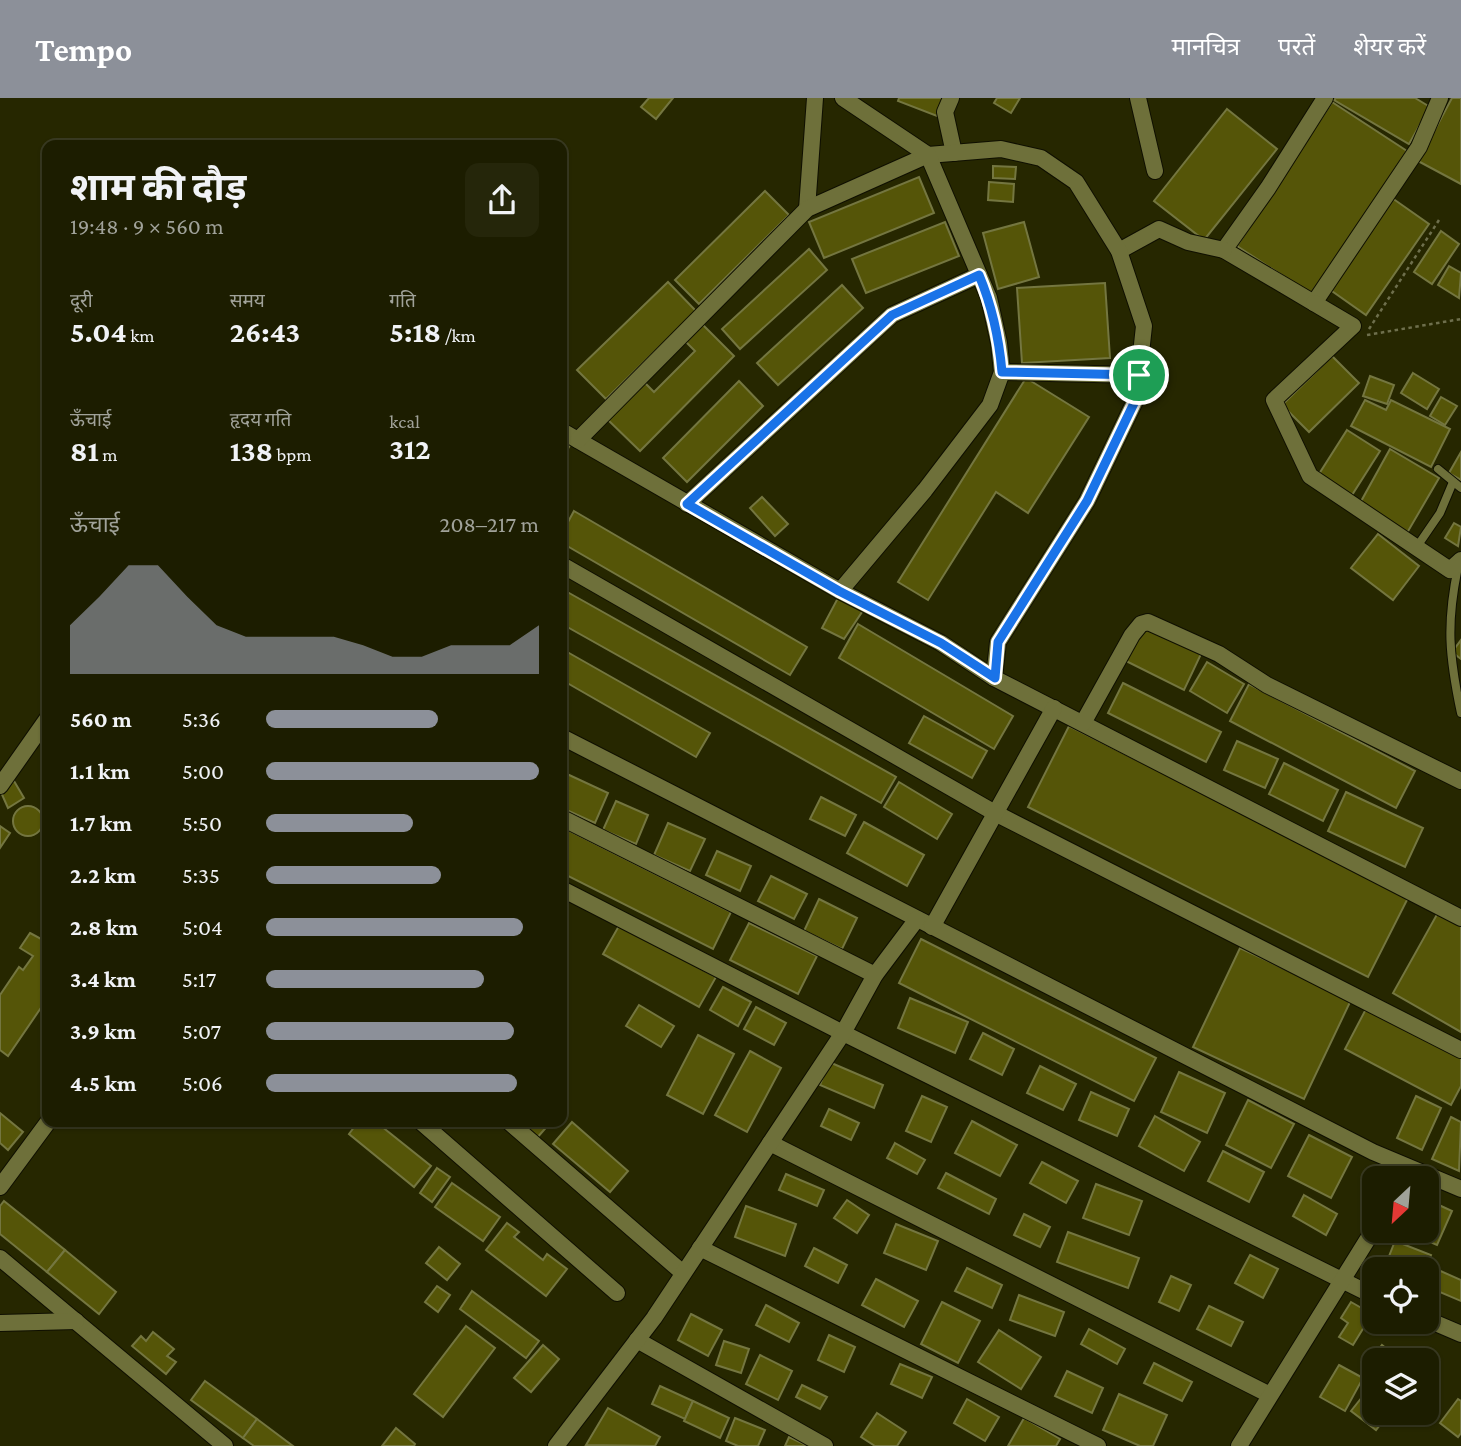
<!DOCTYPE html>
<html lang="hi">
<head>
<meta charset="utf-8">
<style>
	body { margin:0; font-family:"Crimson Pro","Noto Sans Devanagari",serif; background:#25260a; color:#f1f3f6; height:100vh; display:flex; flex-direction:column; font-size:26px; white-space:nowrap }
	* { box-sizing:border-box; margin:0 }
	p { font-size:23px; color:#a0a299 }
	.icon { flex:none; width:38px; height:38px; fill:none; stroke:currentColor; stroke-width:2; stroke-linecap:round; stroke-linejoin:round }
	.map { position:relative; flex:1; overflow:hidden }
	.drawer { position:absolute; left:42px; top:42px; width:525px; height:987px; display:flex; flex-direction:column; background:#1c1d00; border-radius:14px; box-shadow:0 2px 5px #0004,0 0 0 2px #3a3b22 }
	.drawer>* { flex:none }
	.needle { width:46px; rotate:206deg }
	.buttons { position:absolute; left:1362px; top:1068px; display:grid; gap:14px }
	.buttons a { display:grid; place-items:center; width:77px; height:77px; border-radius:14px; background:#1c1d00; box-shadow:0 2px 5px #0004,0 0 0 2px #3a3b22; font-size:35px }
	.pin { position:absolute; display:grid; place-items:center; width:60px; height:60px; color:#fff; margin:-30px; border:4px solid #fff; border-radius:50%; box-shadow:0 2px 7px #0007 }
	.round { display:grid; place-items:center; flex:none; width:74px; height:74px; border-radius:14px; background:#25260a }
	.overview { display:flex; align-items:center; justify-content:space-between; height:119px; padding:0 28px }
	h1 { font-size:38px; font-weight:700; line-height:52px }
	.stats { display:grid; grid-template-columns:repeat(3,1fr); gap:10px; height:119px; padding:7px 28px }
	.stats div { display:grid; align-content:center }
	.stats b { font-size:30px; font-weight:700 }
	.stats small { font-size:19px; font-weight:400 }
	.stats p { font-size:19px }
	.chart { height:196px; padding:14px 28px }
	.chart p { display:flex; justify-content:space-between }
	.chart svg { width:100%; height:126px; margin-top:7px; fill:#8c9099; opacity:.7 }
	ul { padding:0 28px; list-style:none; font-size:23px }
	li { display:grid; grid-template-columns:112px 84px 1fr; align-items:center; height:52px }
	li i { height:18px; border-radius:9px; background:#8c9099 }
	header { display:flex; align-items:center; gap:42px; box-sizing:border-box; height:98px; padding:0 35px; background:#8c9099; color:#fff }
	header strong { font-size:33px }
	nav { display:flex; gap:38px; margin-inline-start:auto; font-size:24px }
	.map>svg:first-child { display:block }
</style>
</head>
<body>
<header>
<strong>Tempo</strong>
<nav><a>मानचित्र</a><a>परतें</a><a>शेयर करें</a></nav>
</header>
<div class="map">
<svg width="1461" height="1348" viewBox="0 0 1461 1348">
	<rect width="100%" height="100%" fill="#262700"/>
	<g fill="#555508" stroke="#747640" stroke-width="2">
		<path d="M649,0H673L656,21L641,9Z"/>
		<path d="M899,0H944L937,18L898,3Z"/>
		<path d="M997,0H1020L1011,15L994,5Z"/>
		<path d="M1336,0H1415L1430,9L1409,46L1334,2Z"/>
		<path d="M1452,0H1461V86L1418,63Z"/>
		<path d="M1332,4L1407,53L1312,197L1237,148Z"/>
		<path d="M1227,11L1277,51L1204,142L1154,103Z"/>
		<path d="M993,68L1016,69L1015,81L993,80Z"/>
		<path d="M919,79L934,115L824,160L809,124Z"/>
		<path d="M989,84L1014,86L1013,104L988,102Z"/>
		<path d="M765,93L789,117L699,206L675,182Z"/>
		<path d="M1392,100L1429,126L1366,217L1329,191Z"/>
		<path d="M945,124L959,158L866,195L852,161Z"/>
		<path d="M1024,124L1039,179L998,191L983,135Z"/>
		<path d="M1441,133L1459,146L1432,186L1414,174Z"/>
		<path d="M809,151L827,172L740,251L722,231Z"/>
		<path d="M1449,168L1461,175L1459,200L1438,187Z"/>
		<path d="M668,184L696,213L606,301L577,272Z"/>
		<path d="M1105,185L1110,260L1022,265L1017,190Z"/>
		<path d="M842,187L863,210L778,287L757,265Z"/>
		<path d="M700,224L734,258L640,353L607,321L644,284L654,294L695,253L683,241Z"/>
		<path d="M1332,258L1359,285L1309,334L1282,307Z"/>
		<path d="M1413,275L1439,291L1427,311L1401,295Z"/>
		<path d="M1370,278L1394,287L1387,306L1363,298Z"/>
		<path d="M1026,280L1089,319L1028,415L996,394L928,502L898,484Z"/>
		<path d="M739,283L763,308L687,384L663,360Z"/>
		<path d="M1441,299L1457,308L1445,327L1430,318Z"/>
		<path d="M1365,302L1386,312L1391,302L1450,331L1431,369L1351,328Z"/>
		<path d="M1347,332L1380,353L1352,397L1319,376Z"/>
		<path d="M562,337L572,343L562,362Z"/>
		<path d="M1390,351L1439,380L1407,435L1359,407Z"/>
		<path d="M1461,354V382L1449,375Z"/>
		<path d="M762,399L788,426L775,438L750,410Z"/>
		<path d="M574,413L807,549L790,577L562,445V435Z"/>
		<path d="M1454,425L1461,429L1458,448L1445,440Z"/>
		<path d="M1378,436L1419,468L1393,502L1351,470Z"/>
		<path d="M562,491L896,679L881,705L562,526Z"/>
		<path d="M839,498L864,511L844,541L822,530Z"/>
		<path d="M858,526L1013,618L994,651L839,560Z"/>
		<path d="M1141,527L1201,556L1184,592L1124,562Z"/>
		<path d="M1461,542V561L1452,554Z"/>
		<path d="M562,551L710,635L696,659L562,582Z"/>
		<path d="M1207,564L1244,586L1227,615L1190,593Z"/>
		<path d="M1123,585L1221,634L1206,664L1108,615Z"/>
		<path d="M1249,586L1415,673L1396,710L1230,623Z"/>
		<path d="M924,618L987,653L972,680L909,645Z"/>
		<path d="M1069,628L1409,798L1368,879L1028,709Z"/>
		<path d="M1237,643L1278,661L1265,690L1224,672Z"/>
		<path d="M1284,665L1338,692L1323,723L1269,696Z"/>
		<path d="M567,676L608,695L595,725L562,710V688Z"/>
		<path d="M14,683L24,700L8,710L0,692Z"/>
		<path d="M899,684L952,716L937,741L884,709Z"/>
		<path d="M1346,694L1423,730L1405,769L1328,733Z"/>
		<path d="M821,699L856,717L845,738L810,721Z"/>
		<path d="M616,703L648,717L636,746L603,732Z"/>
		<circle cx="28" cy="723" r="15"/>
		<path d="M864,724L924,757L907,788L847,755Z"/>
		<path d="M668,725L705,741L690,773L654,757Z"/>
		<path d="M0,728L10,735L0,750Z"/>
		<path d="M562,729L731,814L713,851L562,775Z"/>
		<path d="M717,753L751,768L740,793L706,777Z"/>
		<path d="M771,778L807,796L794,821L758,803Z"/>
		<path d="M819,801L857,820L842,851L804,833Z"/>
		<path d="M1440,811L1461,823V934L1393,895Z"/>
		<path d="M749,825L817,858L798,896L730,862Z"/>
		<path d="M620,826L716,879L699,909L603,856Z"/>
		<path d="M30,835L47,844V901L8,958L0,952V897L19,869L23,872L33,858L20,850Z"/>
		<path d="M921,841L1156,960L1134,1003L899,885Z"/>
		<path d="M1240,850L1351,902L1304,1001L1193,949Z"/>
		<path d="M723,889L751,904L738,928L710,912Z"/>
		<path d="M910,900L968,924L955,955L898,930Z"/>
		<path d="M639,907L674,928L661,949L626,928Z"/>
		<path d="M756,909L786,925L774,947L744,931Z"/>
		<path d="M1367,909L1461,958V988L1451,1007L1345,951Z"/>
		<path d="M983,935L1014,951L1002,977L970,961Z"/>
		<path d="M698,937L734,956L703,1016L667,997Z"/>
		<path d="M750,953L781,970L747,1034L715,1017Z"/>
		<path d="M829,964L883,987L874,1010L820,987Z"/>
		<path d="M1040,968L1076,986L1063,1012L1027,995Z"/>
		<path d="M1179,974L1225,995L1207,1035L1161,1014Z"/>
		<path d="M1091,994L1129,1011L1117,1038L1079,1022Z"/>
		<path d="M922,998L947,1009L931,1044L906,1033Z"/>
		<path d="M1416,998L1441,1010L1422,1052L1397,1040Z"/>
		<path d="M1248,1002L1294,1026L1271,1070L1226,1047Z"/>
		<path d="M829,1011L859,1025L851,1042L821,1028Z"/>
		<path d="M0,1015L23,1034L8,1052L0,1045Z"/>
		<path d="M1155,1018L1200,1044L1184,1073L1139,1048Z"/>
		<path d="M1451,1019L1461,1024L1459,1073L1432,1061Z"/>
		<path d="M972,1023L1017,1047L1000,1078L955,1055Z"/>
		<path d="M358,1024H376L431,1068L414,1089L349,1036Z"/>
		<path d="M517,1024H551L536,1041Z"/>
		<path d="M572,1024L628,1073L610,1094L553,1046Z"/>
		<path d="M1309,1037L1352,1059L1331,1100L1288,1078Z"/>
		<path d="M895,1045L925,1062L917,1076L887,1060Z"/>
		<path d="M1223,1053L1264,1074L1249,1104L1208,1083Z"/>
		<path d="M1042,1064L1078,1083L1066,1105L1030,1085Z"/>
		<path d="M437,1070L450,1079L432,1104L420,1095Z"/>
		<path d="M946,1075L996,1101L989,1116L938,1090Z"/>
		<path d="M786,1076L824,1092L817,1108L779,1092Z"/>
		<path d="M452,1085L500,1119L483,1143L435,1109Z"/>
		<path d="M1096,1086L1142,1103L1129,1137L1083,1120Z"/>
		<path d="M1304,1097L1337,1116L1326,1137L1293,1118Z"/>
		<path d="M1426,1101L1452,1113L1437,1147L1411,1136L1412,1132H1426Z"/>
		<path d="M847,1102L869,1117L857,1135L834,1120Z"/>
		<path d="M4,1103L65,1152L47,1174L0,1136V1108Z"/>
		<path d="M746,1108L796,1126L785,1158L735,1139Z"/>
		<path d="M1024,1116L1050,1129L1040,1149L1014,1137Z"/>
		<path d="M507,1125L519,1134L514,1139L543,1162L547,1156L567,1171L546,1198L486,1152Z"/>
		<path d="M896,1126L938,1143L926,1172L884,1155Z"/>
		<path d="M1068,1134L1139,1160L1128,1190L1057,1164Z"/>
		<path d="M1395,1143L1431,1157L1426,1171H1384Z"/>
		<path d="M439,1149L460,1166L447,1182L426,1165Z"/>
		<path d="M814,1150L847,1167L838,1185L805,1168Z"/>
		<path d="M65,1152L116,1194L99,1216L47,1174Z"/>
		<path d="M1250,1157L1278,1171L1263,1200L1235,1185Z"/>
		<path d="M967,1170L1002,1187L992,1210L955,1193Z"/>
		<path d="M1436,1171L1461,1182V1203L1428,1189Z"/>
		<path d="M1171,1178L1191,1187L1179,1213L1159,1204Z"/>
		<path d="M876,1181L918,1203L904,1229L862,1207Z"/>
		<path d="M437,1188L450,1197L438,1214L425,1204Z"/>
		<path d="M472,1193L539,1243L526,1260L460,1211Z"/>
		<path d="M1019,1197L1064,1214L1055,1238L1010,1222Z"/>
		<path d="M942,1204L980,1223L958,1265L921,1246Z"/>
		<path d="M1351,1204L1372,1216L1353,1247L1339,1239L1348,1225L1341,1220Z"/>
		<path d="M766,1207L799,1225L789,1244L756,1227Z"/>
		<path d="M1209,1208L1243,1224L1231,1248L1197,1231Z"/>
		<path d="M691,1216L722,1232L708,1258L678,1242Z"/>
		<path d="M466,1228L495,1250L443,1319L414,1296Z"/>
		<path d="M1089,1231L1125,1251L1117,1266L1081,1246Z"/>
		<path d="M999,1232L1041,1259L1021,1291L978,1264Z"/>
		<path d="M153,1234L174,1251L167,1258L176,1264L166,1276L132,1248L141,1238L146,1243Z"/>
		<path d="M829,1237L855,1249L844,1274L818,1262Z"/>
		<path d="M724,1243L749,1251L741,1275L716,1267Z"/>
		<path d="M543,1247L559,1261L531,1294L514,1280Z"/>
		<path d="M1382,1247L1401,1262H1374V1278L1364,1270Z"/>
		<path d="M760,1257L792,1273L778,1302L746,1286Z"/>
		<path d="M1154,1265L1192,1284L1182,1303L1144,1285Z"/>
		<path d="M900,1266L932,1279L922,1300L891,1286Z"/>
		<path d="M1339,1267L1363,1280L1345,1313L1320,1299Z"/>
		<path d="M1067,1273L1103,1290L1092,1315L1055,1298Z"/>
		<path d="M205,1283L257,1321L243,1340L191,1302Z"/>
		<path d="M1374,1284V1314H1390L1376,1332L1351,1313Z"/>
		<path d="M802,1287L827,1299L820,1311L796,1299Z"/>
		<path d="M660,1288L693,1303L685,1321L652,1306Z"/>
		<path d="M1119,1296L1167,1317L1153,1348H1140L1103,1332Z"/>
		<path d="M967,1301L999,1319L985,1343L954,1325Z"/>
		<path d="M1458,1301L1461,1303V1335L1458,1339L1440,1325Z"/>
		<path d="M693,1303L729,1320L720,1340L684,1323Z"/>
		<path d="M608,1310L660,1339L655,1348L586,1347Z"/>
		<path d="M877,1315L906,1334L897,1348H875L861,1339Z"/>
		<path d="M735,1320L765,1332L758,1348H738L726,1343Z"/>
		<path d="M1024,1320L1060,1341L1056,1348H1008Z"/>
		<path d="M257,1321L293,1348H254L243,1340Z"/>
		<path d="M396,1330L415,1346L414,1348H382Z"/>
		<path d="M789,1339L808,1348H785Z"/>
	</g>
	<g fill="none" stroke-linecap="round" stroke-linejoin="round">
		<defs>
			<g id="lane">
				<path d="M1438,371L1461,390"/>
				<path d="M1416,450L1440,415L1453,384"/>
				<path d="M1458,469C1446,526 1449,558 1461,615"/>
			</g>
			<g id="street">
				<path d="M951,0L945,14L954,55"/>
				<path d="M1138,0L1155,73"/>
				<path d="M1325,0L1268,90L1224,152L1314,205L1419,49L1440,0"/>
				<path d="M807,111L815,0"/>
				<path d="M1119,153L1159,131L1188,144L1224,152"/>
				<path d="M1314,205L1353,228L1274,302L1310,378L1450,472L1461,462"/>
				<path d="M1002,274L1139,277"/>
				<path d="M562,333L840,493L941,545L994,580L1461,820"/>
				<path d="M578,342L807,111L928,57L1001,51L1041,60L1076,84L1119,153L1144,228L1136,301L1087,403L998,544L994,580"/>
				<path d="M687,406L892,217L979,177"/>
				<path d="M562,467L995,715L1461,952"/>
				<path d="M840,493L925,392L990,307L1002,274L999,245L989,200L928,57L843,0"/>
				<path d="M1083,625L1132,537L1141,526L1148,524L1219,556L1267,587L1461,683"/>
				<path d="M562,639L1373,1054L1461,1091"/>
				<path d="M0,688L47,621"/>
				<path d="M562,720L875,877"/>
				<path d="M562,791L843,935L1374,1198"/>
				<path d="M932,829L1054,610"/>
				<path d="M421,1024L617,1195"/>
				<path d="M509,1024L683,1175"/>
				<path d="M770,1045L1270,1297"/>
				<path d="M0,1089L48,1024"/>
				<path d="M700,1150L1098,1348"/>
				<path d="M0,1160L225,1348"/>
				<path d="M1426,1221L1461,1236"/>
				<path d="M0,1225L76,1223"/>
				<path d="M637,1242L825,1348"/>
				<path d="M556,1348L654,1220L843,935L875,877L917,821"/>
				<path d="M1239,1348L1374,1131"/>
			</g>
		</defs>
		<use href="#lane" stroke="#0f0f00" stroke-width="10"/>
		<use href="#street" stroke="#0f0f00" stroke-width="18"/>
		<g stroke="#6e6f4c" stroke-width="2.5" stroke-dasharray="3.5 3.5" stroke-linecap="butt">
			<path d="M1369,231L1439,122"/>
			<path d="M1367,237L1461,221"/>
		</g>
		<use href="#lane" stroke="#6e703a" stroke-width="8"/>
		<use href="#street" stroke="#6e703a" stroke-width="16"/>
	</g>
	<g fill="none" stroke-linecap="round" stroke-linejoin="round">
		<defs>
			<path id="route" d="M979,177C992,208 999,240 1002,274L1139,277L1136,301L1087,403L998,544L995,580L941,545L839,493L687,406L892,217Z"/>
		</defs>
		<use href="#route" stroke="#fff" stroke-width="14"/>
		<use href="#route" stroke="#1a73e8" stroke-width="9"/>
	</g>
</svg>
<div class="buttons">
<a><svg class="needle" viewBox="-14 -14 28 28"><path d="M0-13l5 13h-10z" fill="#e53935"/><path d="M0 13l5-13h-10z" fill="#a0a299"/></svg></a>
<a><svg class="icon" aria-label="locate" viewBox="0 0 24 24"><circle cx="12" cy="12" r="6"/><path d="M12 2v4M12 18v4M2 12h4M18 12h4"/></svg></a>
<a><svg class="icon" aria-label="layers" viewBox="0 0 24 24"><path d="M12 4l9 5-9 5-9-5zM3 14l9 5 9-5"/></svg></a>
</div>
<div class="pin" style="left:1139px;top:277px;background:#1e9e55"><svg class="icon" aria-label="arrive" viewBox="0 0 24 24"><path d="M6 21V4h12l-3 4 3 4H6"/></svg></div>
<section class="drawer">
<div class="overview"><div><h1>शाम की दौड़</h1><p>19:48 · 9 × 560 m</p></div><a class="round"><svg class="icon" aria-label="share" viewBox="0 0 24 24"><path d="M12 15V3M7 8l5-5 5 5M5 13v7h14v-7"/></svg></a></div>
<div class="stats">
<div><p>दूरी</p><b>5.04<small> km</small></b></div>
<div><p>समय</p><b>26:43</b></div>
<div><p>गति</p><b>5:18<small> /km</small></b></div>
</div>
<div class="stats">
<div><p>ऊँचाई</p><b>81<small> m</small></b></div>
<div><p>हृदय गति</p><b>138<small> bpm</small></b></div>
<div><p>kcal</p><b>312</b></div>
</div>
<div class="chart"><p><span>ऊँचाई</span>208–217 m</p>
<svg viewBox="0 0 160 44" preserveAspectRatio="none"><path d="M0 44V27L10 17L20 6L30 6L40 17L50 27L60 31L70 31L80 31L90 31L100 34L110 38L120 38L130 34L140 34L150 34L160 27V44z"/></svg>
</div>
<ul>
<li><b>560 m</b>5:36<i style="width:63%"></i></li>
<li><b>1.1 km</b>5:00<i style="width:100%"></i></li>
<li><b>1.7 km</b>5:50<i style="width:54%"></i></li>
<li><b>2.2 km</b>5:35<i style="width:64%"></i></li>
<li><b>2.8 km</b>5:04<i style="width:94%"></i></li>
<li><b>3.4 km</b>5:17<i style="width:80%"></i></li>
<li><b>3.9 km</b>5:07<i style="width:91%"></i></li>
<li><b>4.5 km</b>5:06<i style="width:92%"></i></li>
</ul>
</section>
</div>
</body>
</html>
